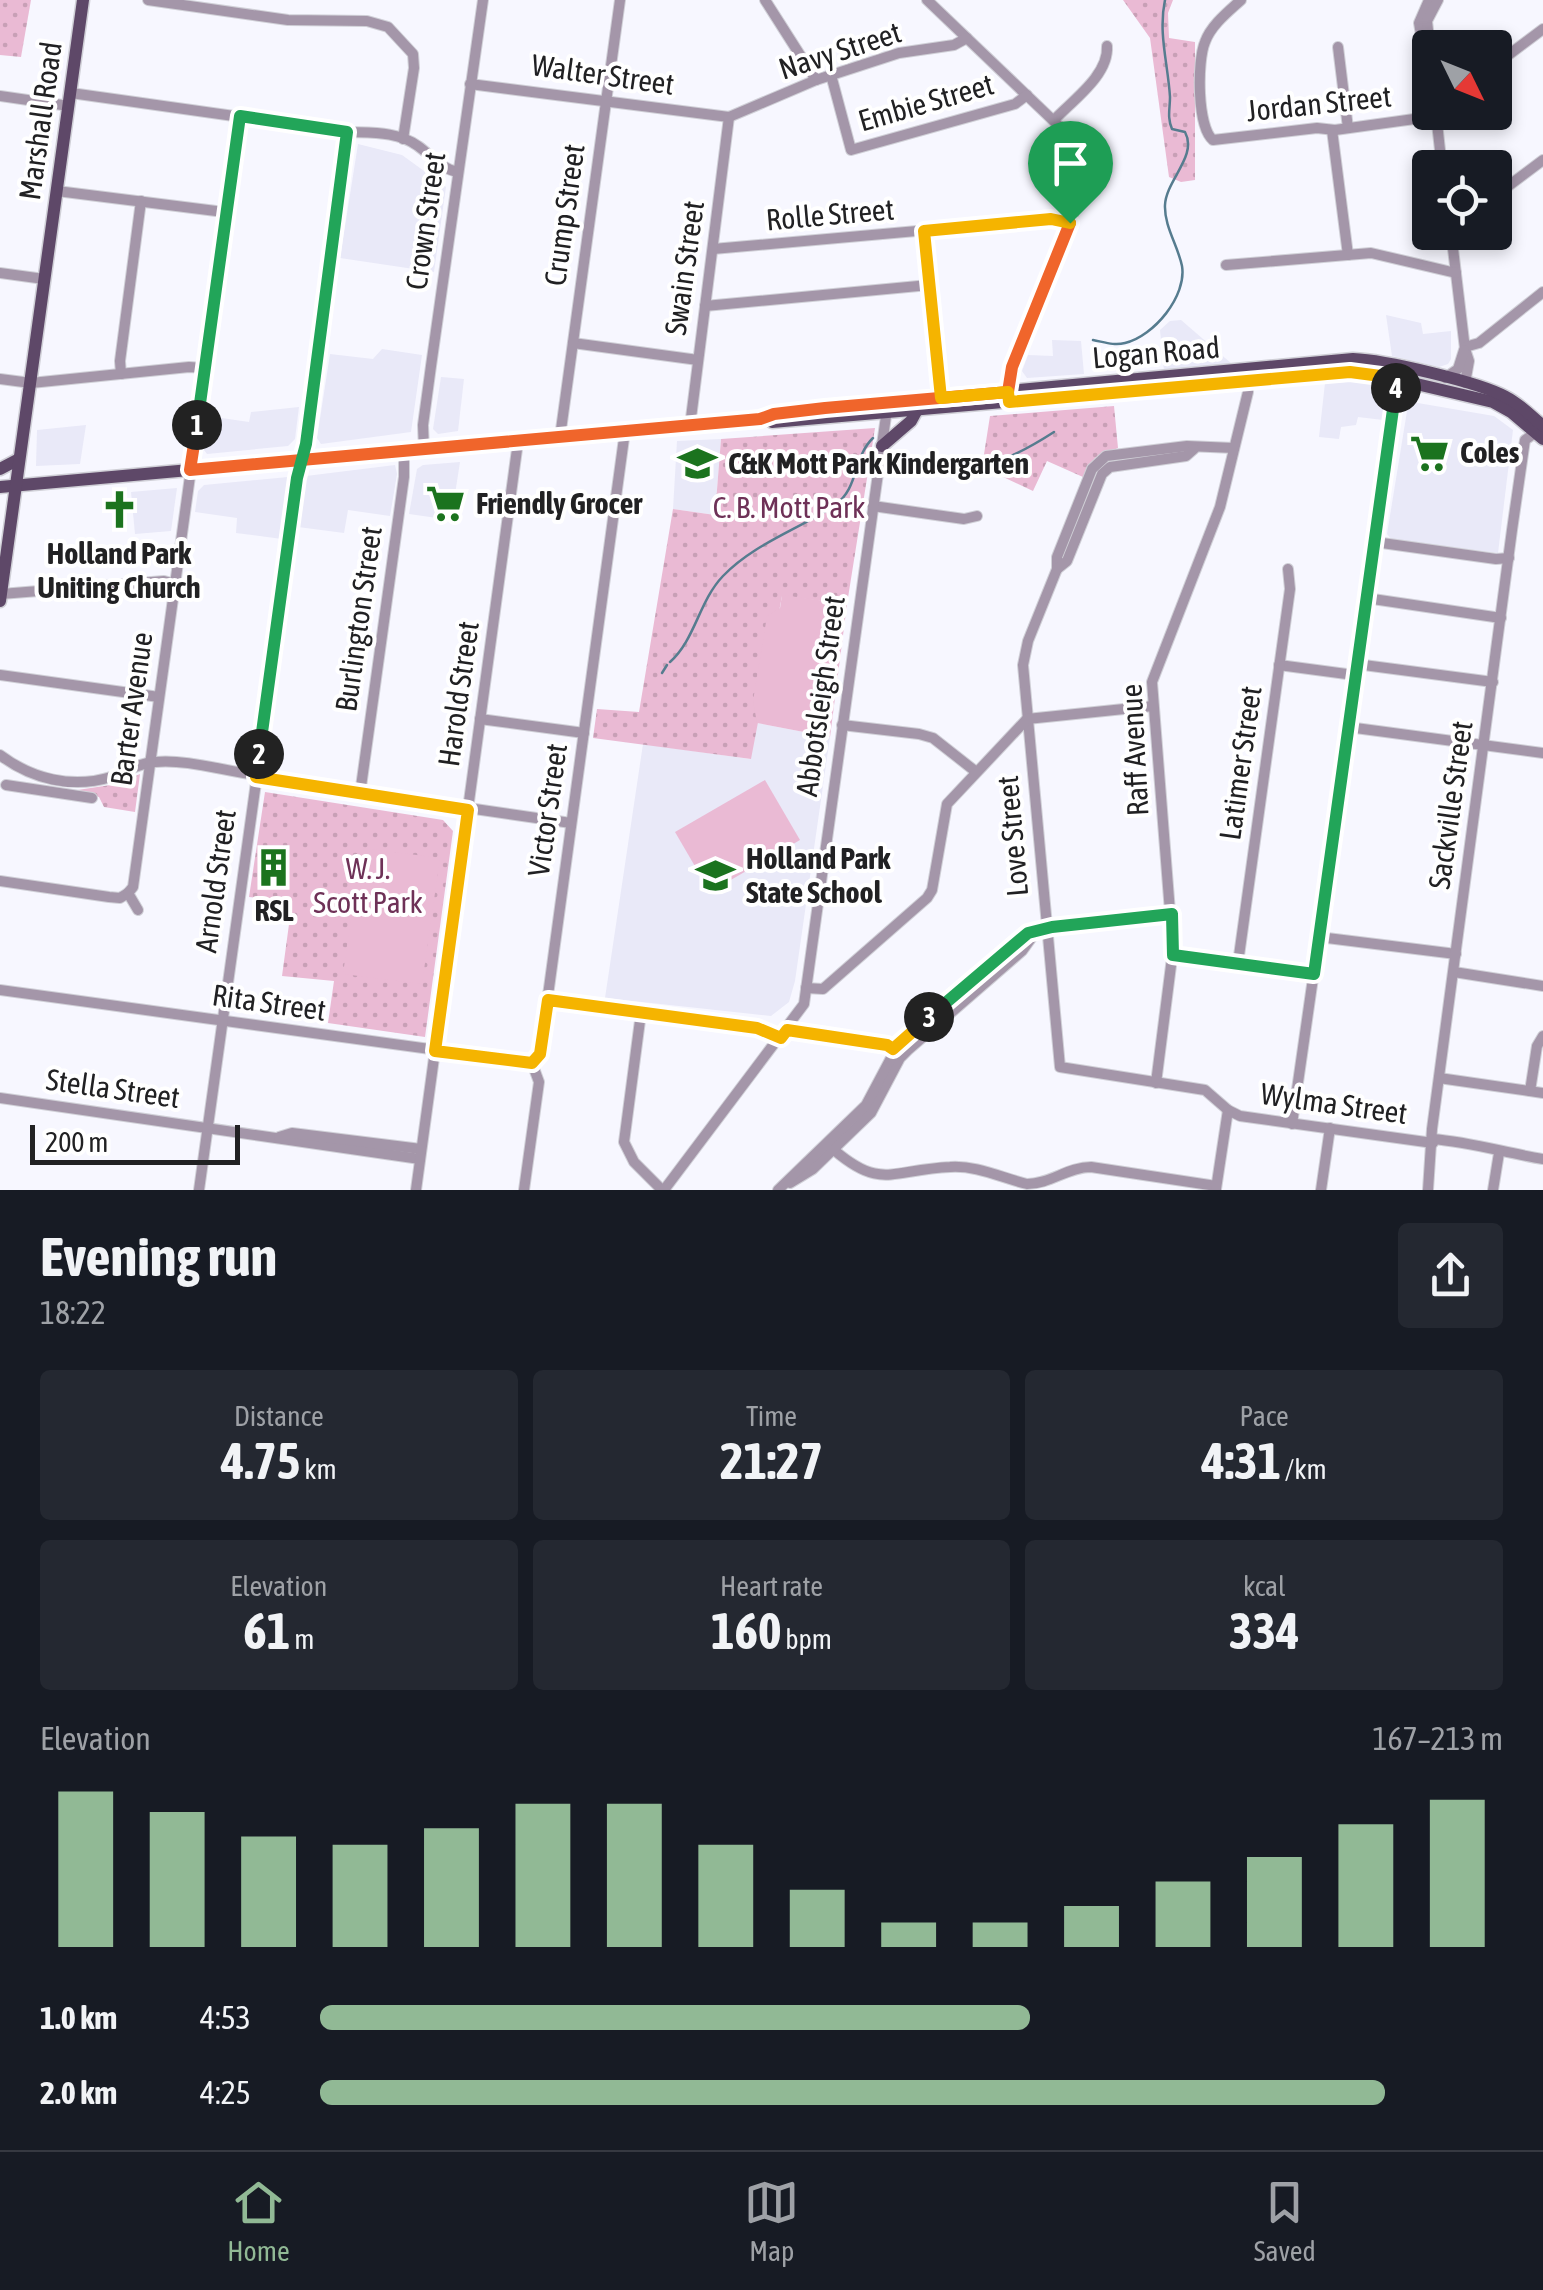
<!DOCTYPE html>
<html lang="en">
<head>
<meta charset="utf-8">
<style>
	body { margin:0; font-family:"Asap Condensed",sans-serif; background:#242831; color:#f1f3f6; height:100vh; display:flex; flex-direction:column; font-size:38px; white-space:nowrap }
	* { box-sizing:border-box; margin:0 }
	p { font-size:32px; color:#9ea1a6 }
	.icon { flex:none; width:55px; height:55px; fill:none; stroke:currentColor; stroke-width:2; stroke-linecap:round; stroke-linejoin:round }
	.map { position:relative; height:1190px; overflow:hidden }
	.side { display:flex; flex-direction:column; background:#171b24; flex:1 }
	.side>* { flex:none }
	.needle { width:65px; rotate:133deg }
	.controls { position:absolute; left:1412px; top:30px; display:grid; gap:20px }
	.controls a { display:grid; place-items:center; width:100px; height:100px; border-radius:10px; background:#171b24; box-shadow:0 5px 15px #0003; font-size:50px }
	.scale { position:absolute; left:30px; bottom:25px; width:210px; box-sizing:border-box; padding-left:10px; border:5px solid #212123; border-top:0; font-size:28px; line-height:35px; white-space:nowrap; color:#212123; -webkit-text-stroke:8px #fff; paint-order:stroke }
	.pin { position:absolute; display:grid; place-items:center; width:85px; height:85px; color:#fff; margin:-102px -42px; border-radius:50% 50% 50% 0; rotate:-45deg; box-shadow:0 0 10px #0007 }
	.pin .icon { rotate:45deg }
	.km { position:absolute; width:50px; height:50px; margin:-25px; border-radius:50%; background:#222; color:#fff; font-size:28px; line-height:50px; text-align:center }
	.round { display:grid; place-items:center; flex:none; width:105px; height:105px; border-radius:10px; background:#242831 }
	.head { display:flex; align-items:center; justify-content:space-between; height:170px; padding:0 40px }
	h1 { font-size:55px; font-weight:700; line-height:75px }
	.stats { display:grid; grid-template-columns:repeat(3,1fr); gap:15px; height:170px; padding:10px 40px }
	.stats div { display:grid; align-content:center; border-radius:10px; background:#242831; text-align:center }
	.stats b { font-size:50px; font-weight:700 }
	.stats small { font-size:28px; font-weight:400 }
	.stats p { font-size:28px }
	.chart { height:280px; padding:20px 40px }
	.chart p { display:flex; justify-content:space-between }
	.chart svg { width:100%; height:180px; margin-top:10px; stroke:#91b995; stroke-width:6 }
	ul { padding:0 40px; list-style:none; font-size:32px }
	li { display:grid; grid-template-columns:160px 120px 1fr; align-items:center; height:75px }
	li i { height:25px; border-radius:12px; background:#91b995 }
	.menu { display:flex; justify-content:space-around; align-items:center; height:140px; border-top:2px solid #363941; background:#171b24; font-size:28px; color:#9ea1a6 }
	.menu a { display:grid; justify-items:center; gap:5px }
	.menu .current { color:#91b995 }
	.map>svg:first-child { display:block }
</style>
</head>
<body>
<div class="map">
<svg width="1543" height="1190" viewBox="0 0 1543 1190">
	<defs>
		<pattern id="park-dots" width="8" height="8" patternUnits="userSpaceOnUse" patternTransform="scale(2.5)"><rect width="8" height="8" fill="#eabad4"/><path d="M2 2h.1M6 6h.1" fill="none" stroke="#c8a0b6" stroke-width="1.8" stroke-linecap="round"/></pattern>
	</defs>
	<rect width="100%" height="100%" fill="#f7f7ff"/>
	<g fill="#e9e9f8">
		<path d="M358,144L402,155L446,187L434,272L340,258Z"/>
		<path d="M1386,315L1421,323L1423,334L1451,331V359L1448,364L1439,367L1392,356Z"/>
		<path d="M1181,320L1232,364L1164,371L1160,330L1170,321Z"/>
		<path d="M1052,340L1081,341L1084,374L1027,378L1022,371L1028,355L1053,356Z"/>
		<path d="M382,349L422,355L411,432L321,444L317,438L330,354L373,359Z"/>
		<path d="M441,377L464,379L458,431L438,434L433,429Z"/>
		<path d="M1367,381L1387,387L1383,420L1358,417L1356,425L1341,427L1339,439L1319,437L1325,383Z"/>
		<path d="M1412,402L1494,416L1513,430L1498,553L1391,539L1387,534L1408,405Z"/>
		<path d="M299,407L295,439L288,446L207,454L204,450L208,416L249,422L251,412Z"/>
		<path d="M86,425L80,464L36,466L37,430Z"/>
		<path d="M721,439L715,515L673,509L677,441Z"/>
		<path d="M460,462L451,520L409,514L417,469L423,465Z"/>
		<path d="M395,465L397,474L390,516L348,510L344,533L298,527L306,476Z"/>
		<path d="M288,477L291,479L282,539L236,533L237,518L195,512L198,491L204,485Z"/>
		<path d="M177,488L171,531L135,534L131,492Z"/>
		<path d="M757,723L830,737L795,981L789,1002L771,1016L605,998L643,744L750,759Z"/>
	</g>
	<g fill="url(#park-dots)">
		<path d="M0,0H31L21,57L0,55Z"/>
		<path d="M1123,0H1173L1168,13L1169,38L1195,42V180L1181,182L1169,177L1150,38Z"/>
		<path d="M1114,406L1118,448L1095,458L1083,477L1047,461L1033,491L982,467L990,416Z"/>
		<path d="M875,428L847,604L782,596L751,759L593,738L597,709L639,712L673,509L715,515L721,439Z"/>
		<path d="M140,774L135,812L104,807L99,797L71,791L117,784Z"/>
		<path d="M265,792L443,820L453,831L425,1037L328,1023L334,981L282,976L292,902L249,897Z"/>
	</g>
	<g fill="#eabad4">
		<path d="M782,595L847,604L830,737L757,723L753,701L767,616L780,608Z"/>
		<path d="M765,780L800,840L710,892L675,832Z"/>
		<path d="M361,848L440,858L422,984L343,974Z"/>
	</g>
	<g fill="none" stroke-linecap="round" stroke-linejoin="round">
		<g stroke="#567c8f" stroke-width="2.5">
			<path d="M1093,340C1104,342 1114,346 1125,343C1154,336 1187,296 1182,266C1178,246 1164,226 1165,205C1166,180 1198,156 1185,132L1172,129C1167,117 1170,109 1170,97C1168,64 1158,33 1165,0"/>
			<path d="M944,459L956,469C990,470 1026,450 1054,432"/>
			<path d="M670,662C695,640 699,601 723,576C755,543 798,530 835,505C859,488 853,457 873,438"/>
			<path d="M662,673L667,665"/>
		</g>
		<defs>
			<g id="minor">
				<path d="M148,0L288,20L367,21L388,27L413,54L414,68L403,139"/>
				<path d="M765,0L816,80"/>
				<path d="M927,0L1060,127L1080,174L1078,201L1012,367L1009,396"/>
				<path d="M1241,0C1229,11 1211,25 1205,42C1197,61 1197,127 1213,140L1317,128L1335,130L1436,116"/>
				<path d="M1429,0L1419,23L1430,86"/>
				<path d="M1338,47L1348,128"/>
				<path d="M1430,48L1427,21L1438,0"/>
				<path d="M1495,65L1543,29"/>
				<path d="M831,75L851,150L1015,104L1027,95"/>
				<path d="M470,84L729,117L816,80L899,53L954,45L967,38"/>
				<path d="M71,93L347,132C371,133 398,131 418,146C432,156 441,169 458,172"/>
				<path d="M0,96L69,106"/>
				<path d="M1436,114L1442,168"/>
				<path d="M1054,120C1073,100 1109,75 1107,46"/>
				<path d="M1332,130L1348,255"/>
				<path d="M57,191L224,212"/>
				<path d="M1495,196L1543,160"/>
				<path d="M924,231L941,397"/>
				<path d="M1451,232L1465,349L1469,361L1465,383"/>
				<path d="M713,249L1051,219L1070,223"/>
				<path d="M1226,265L1371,253L1456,273"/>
				<path d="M0,273L44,279"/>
				<path d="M705,306L929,285"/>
				<path d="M573,343L698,360"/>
				<path d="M1465,347L1479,343L1543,292"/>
				<path d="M121,374L120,361L141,201"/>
				<path d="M1445,378L1458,369L1464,350"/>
				<path d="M0,379L31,383L189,367L204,368"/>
				<path d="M690,426L729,117"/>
				<path d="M560,437L620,0"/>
				<path d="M1234,448L1187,446L1106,456L1092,469L1057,557V569L1028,641L1023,665L1060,1067L1205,1090L1228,1110L1240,1116L1433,1143"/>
				<path d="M424,450L423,425L431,366L483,0"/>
				<path d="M873,506L964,519L977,516"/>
				<path d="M1375,542L1496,559L1509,558"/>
				<path d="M1057,569L1067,561L1102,474L1110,467L1186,456L1194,449"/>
				<path d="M1,594L164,581L175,584"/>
				<path d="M1366,598L1501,618"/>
				<path d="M1356,664L1493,682"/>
				<path d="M1279,665L1354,675"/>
				<path d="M0,675L159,697"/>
				<path d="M480,719L584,733"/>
				<path d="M842,725L919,734L933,738L975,771"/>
				<path d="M1348,727L1543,753"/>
				<path d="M0,755C32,779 72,789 111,777C126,772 138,763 155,762C187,759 224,771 256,775"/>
				<path d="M255,777L571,823"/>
				<path d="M6,785L92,798"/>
				<path d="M360,794L404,477V451"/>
				<path d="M0,881L109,897L120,898L128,893"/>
				<path d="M128,893L133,887L240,116"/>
				<path d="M128,893L138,910"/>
				<path d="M1319,937L1456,954"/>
				<path d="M1173,955L1314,974"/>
				<path d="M1238,963L1290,589L1288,569"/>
				<path d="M1454,972L1543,986"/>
				<path d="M806,988L823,989L927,898L932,890L947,804L1027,719L1153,706"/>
				<path d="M0,990L532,1063"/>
				<path d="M548,1000L757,1028L781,1038"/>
				<path d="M641,1013L624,1142L634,1162L662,1190"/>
				<path d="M787,1030L887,1045L893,1049"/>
				<path d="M532,1063L540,1054L625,431"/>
				<path d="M1439,1078L1543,1093"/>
				<path d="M1156,1083L1173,950L1152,682L1220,507L1248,392L1249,375"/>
				<path d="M1530,1091L1537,1046L1543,1036"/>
				<path d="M0,1098L420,1159"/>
				<path d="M1292,1124L1377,534L1396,378"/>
				<path d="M279,1137L292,1133L421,1149"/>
				<path d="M1432,1139C1472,1142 1505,1153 1543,1159"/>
				<path d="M834,1150C881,1190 890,1170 950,1167C976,1165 1002,1178 1027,1184C1050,1184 1068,1167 1091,1167L1216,1186"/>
				<path d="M790,1183L813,1169L871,1113L900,1058L908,1050L1022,951L1037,930"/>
				<path d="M1216,1189L1228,1110"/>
				<path d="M199,1190L347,132"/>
				<path d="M416,1190L518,442"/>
				<path d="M524,1190L539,1082L532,1063"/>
				<path d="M664,1190L804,1004L887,409"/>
				<path d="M778,1190L866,1105L900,1041L1019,939L1052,927L1172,915"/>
				<path d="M1321,1190L1330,1128"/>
				<path d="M1428,1190L1432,1129L1512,530L1525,440L1535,433"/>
				<path d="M1493,1190L1499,1153"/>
			</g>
			<g id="major">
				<path d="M772,422L1349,372L1374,374L1493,402L1511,412L1543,439"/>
				<path d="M882,446L911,421L917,410"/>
				<path d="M0,469L19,459"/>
				<path d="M0,487L760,419L774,414L825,408L1353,359C1384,360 1479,382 1506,397C1520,404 1531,416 1543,426"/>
				<path d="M0,601L83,0"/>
			</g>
		</defs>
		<use href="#minor" stroke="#d0d0d7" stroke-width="12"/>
		<use href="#major" stroke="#d0d0d7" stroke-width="15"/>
		<use href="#minor" stroke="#a496a9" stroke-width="10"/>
		<use href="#major" stroke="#5e4868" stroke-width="12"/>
	</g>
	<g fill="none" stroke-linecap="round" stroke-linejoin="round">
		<defs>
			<path id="split-1" d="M197,425L190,470L760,419L774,414L825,408L1008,392L1012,367L1070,223"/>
			<path id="split-2" d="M197,425L240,116L347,132L306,444L297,478L259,754"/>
			<path id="split-3" d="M259,754L256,777L468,810L435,1051L532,1063L540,1054L548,1000L757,1028L781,1038L787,1030L887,1045L893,1049L929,1017"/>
			<path id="split-4" d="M929,1017L1028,933L1052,927L1172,914L1173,955L1314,974L1396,388"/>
			<path id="split-5" d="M1070,223L1051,219L924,231L941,398L1008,392L1009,402L1350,372L1396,378V388"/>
		</defs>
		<use href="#split-1" stroke="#fff" stroke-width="20"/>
		<use href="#split-2" stroke="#fff" stroke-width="20"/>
		<use href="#split-3" stroke="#fff" stroke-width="20"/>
		<use href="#split-4" stroke="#fff" stroke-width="20"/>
		<use href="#split-5" stroke="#fff" stroke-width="20"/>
		<use href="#split-1" stroke="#f0652b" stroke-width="12"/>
		<use href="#split-2" stroke="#22a559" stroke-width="12"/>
		<use href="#split-3" stroke="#f5b400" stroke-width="12"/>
		<use href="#split-4" stroke="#22a559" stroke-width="12"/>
		<use href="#split-5" stroke="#f5b400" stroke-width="12"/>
	</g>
	<defs>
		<symbol id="supermarket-bare" viewBox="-9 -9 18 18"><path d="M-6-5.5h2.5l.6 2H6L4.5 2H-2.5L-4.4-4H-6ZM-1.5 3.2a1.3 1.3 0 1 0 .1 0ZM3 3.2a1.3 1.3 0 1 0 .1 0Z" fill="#1b731e" stroke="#fff" stroke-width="2.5" paint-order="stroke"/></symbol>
		<symbol id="school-bare" viewBox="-9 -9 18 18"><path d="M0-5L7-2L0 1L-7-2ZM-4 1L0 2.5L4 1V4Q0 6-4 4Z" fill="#1b731e" stroke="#fff" stroke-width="2.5" paint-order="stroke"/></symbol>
		<symbol id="church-bare" viewBox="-9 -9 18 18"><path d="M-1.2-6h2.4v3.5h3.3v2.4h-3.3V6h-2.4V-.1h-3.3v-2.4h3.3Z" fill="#1b731e" stroke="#fff" stroke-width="2.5" paint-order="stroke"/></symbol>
		<symbol id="building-bare" viewBox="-9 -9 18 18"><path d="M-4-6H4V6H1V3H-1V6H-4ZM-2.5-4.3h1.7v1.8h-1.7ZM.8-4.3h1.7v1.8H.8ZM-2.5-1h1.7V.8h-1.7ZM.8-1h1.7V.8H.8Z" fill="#1b731e" stroke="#fff" stroke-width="2.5" paint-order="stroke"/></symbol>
	</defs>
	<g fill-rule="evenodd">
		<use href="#supermarket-bare" x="1402" y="426" width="55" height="55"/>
		<use href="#school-bare" x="670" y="436" width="55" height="55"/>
		<use href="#supermarket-bare" x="418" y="476" width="55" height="55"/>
		<use href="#church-bare" x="92" y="482" width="55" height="55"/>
		<use href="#building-bare" x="246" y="840" width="55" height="55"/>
		<use href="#school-bare" x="688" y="848" width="55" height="55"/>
	</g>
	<g text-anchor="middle" stroke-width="8" stroke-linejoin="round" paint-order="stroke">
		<g font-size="30" fill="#212123" stroke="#fff">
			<text transform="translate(840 51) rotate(-18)" y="10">Navy Street</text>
			<text transform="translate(603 75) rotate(8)" y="10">Walter Street</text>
			<text transform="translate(926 103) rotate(-16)" y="10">Embie Street</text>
			<text transform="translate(1319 104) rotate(-6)" y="10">Jordan Street</text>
			<text transform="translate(41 121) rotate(-82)" y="10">Marshall Road</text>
			<text transform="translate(565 215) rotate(-82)" y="10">Crump Street</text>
			<text transform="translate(830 215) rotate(-5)" y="10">Rolle Street</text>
			<text transform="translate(426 221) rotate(-82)" y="10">Crown Street</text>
			<text transform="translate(685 268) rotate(-82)" y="10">Swain Street</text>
			<text transform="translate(1156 353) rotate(-5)" y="10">Logan Road</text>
			<text transform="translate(359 619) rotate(-82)" y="10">Burlington Street</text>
			<text transform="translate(459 694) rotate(-82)" y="10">Harold Street</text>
			<text transform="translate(821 696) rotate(-82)" y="10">Abbotsleigh Street</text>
			<text transform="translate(132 709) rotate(-82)" y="10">Barter Avenue</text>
			<text transform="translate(1135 750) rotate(-93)" y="10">Raff Avenue</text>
			<text transform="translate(1241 763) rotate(-82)" y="10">Latimer Street</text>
			<text transform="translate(1451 805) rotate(-82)" y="10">Sackville Street</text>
			<text transform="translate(548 810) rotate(-82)" y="10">Victor Street</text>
			<text transform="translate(1013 836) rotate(-95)" y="10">Love Street</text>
			<text transform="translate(216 881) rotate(-82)" y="10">Arnold Street</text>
			<text transform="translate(269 1003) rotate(8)" y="10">Rita Street</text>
			<text transform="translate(113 1089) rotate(8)" y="10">Stella Street</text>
			<text transform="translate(1334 1104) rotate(8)" y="10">Wylma Street</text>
		</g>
		<g font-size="30" font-weight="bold" fill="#212123" stroke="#fff" text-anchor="start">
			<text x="1460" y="463">Coles</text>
			<text x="728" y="474">C&amp;K Mott Park Kindergarten</text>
			<text x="476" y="514">Friendly Grocer</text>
			<text x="119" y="564" text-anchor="middle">Holland Park<tspan x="119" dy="34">Uniting Church</tspan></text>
			<text x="746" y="869">Holland Park<tspan x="746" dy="34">State School</tspan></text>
			<text x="274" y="921" text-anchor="middle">RSL</text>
		</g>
		<g font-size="30" fill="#6e3157" stroke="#fff">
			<text x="789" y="518">C. B. Mott Park</text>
			<text x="368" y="879">W. J.<tspan x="368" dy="34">Scott Park</tspan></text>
		</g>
	</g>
</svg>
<div class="controls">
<a><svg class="needle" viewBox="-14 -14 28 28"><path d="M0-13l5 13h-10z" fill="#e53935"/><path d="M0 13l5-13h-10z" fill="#9ea1a6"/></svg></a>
<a><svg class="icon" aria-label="locate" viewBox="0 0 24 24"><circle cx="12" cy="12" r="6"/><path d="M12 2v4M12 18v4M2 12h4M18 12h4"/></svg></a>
</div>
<div class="scale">200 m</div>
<div class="pin" style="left:1070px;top:223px;background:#1e9e55"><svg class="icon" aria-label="arrive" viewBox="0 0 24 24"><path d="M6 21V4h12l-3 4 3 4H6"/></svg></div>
<b class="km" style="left:197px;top:425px">1</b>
<b class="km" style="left:259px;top:754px">2</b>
<b class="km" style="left:929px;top:1017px">3</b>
<b class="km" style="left:1396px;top:388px">4</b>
</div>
<section class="side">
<div class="head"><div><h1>Evening run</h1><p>18:22</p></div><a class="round"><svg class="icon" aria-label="share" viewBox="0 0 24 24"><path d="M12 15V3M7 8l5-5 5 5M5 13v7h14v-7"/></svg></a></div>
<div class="stats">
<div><p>Distance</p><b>4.75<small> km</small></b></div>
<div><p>Time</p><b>21:27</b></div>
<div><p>Pace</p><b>4:31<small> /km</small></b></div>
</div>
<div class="stats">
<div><p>Elevation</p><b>61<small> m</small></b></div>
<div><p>Heart rate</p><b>160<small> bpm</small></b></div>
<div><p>kcal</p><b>334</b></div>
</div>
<div class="chart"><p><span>Elevation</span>167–213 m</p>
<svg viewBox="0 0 160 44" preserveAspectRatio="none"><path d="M5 44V6M15 44V11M25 44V17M35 44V19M45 44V15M55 44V9M65 44V9M75 44V19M85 44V30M95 44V38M105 44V38M115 44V34M125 44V28M135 44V22M145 44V14M155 44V8"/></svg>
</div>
<ul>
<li><b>1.0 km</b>4:53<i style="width:60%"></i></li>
<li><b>2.0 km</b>4:25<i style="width:90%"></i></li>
</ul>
</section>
<nav class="menu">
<a class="current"><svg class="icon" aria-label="home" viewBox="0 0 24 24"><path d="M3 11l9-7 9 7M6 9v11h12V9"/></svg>Home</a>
<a><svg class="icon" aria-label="map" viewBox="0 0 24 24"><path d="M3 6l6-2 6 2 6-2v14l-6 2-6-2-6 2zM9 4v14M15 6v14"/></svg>Map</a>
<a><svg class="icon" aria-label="saved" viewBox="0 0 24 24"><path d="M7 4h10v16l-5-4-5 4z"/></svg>Saved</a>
</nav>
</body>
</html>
